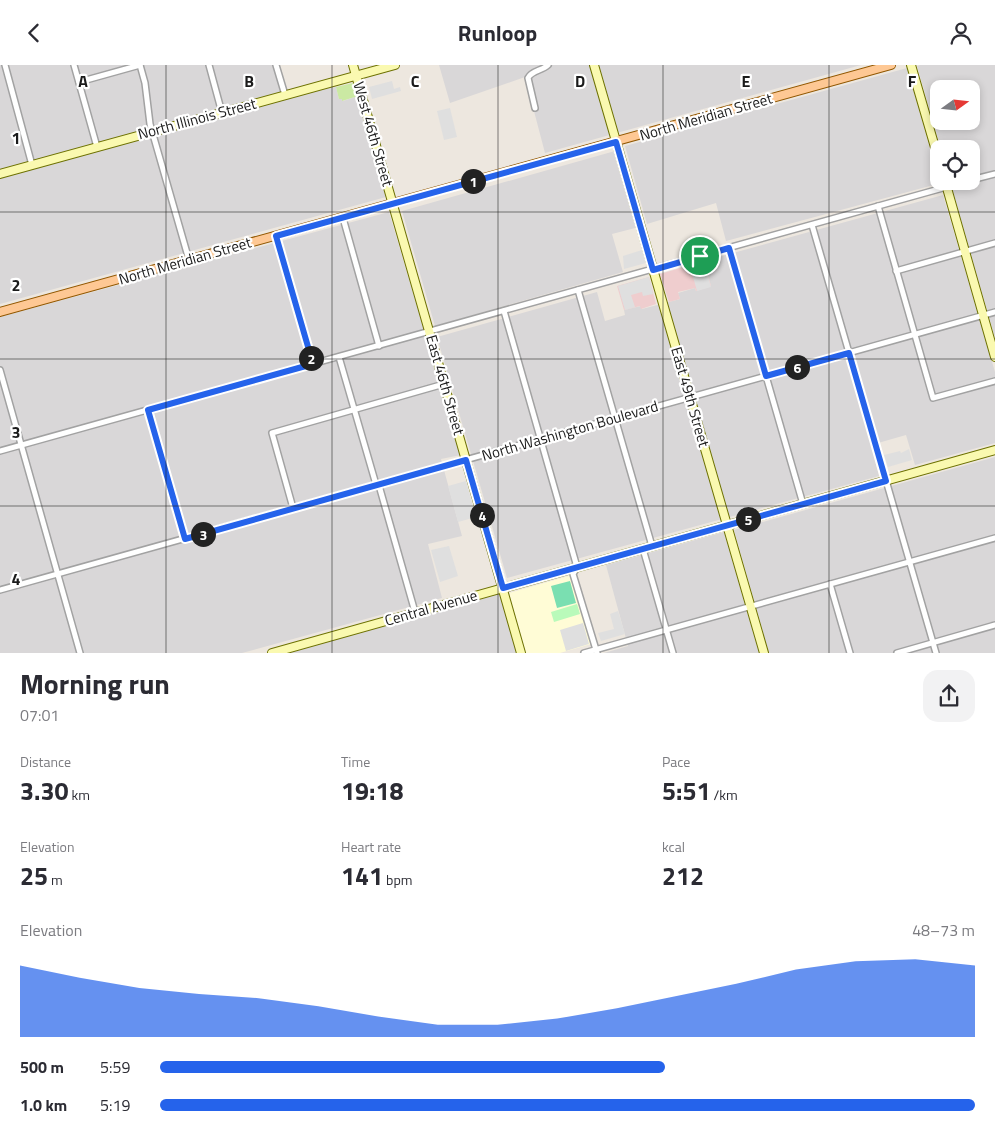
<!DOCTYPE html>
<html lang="en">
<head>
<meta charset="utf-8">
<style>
	body { margin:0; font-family:"Titillium Web",sans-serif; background:#f2f2f3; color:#2b2b33; height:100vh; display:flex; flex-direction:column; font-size:19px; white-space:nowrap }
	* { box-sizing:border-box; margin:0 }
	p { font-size:16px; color:#7c7c81 }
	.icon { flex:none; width:28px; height:28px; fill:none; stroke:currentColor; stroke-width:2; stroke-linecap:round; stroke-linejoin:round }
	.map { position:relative; height:588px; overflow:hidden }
	.drawer { display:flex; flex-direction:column; background:#fff; flex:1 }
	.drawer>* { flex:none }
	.needle { width:32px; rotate:75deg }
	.fabs { position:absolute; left:930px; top:15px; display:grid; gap:10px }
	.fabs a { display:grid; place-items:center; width:50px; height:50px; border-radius:10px; background:#fff; box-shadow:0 2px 8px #0003; font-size:25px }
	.pin { position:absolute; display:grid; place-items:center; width:42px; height:42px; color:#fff; margin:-21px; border:2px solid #fff; border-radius:50%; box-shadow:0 1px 5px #0007 }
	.km { position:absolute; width:25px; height:25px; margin:-12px; border-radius:50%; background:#222; color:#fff; font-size:14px; line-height:25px; text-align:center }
	.round { display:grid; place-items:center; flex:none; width:52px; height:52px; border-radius:15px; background:#f2f2f3 }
	.overview { display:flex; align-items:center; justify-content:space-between; height:85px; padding:0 20px }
	h1 { font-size:28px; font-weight:700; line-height:38px }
	.figures { display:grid; grid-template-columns:repeat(3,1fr); gap:8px; height:85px; padding:5px 20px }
	.figures div { display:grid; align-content:center }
	.figures b { font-size:25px; font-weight:700 }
	.figures small { font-size:14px; font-weight:400 }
	.figures p { font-size:14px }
	.chart { height:140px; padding:10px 20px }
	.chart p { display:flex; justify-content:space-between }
	.chart svg { width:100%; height:90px; margin-top:5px; fill:#2563eb; opacity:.7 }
	ul { padding:0 20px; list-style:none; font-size:16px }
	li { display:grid; grid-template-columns:80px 60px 1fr; align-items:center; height:38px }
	li i { height:12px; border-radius:6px; background:#2563eb }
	header { display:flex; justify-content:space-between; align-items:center; height:65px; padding:0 20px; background:#fff; font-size:22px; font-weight:700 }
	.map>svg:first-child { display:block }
</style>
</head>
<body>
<header><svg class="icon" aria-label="back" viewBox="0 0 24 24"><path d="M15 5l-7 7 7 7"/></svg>Runloop<svg class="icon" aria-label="person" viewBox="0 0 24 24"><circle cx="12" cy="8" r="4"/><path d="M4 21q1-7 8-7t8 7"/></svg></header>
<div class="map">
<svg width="995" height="588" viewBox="0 0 995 588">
	<rect width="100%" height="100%" fill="#ede7df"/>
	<g fill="#d9d7d8" fill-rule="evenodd">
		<path d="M0,0H273L282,34L336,22L339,34L342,33L343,36L358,31L386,132L0,239Z"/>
		<path d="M439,0H861L545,88L525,12L450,38Z"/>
		<path d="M920,0H995V273L950,116H971V84H941L917,1ZM939,24H971V56H939Z"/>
		<path d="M907,3L939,116L941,118L726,176L716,138L647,159L625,81Z"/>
		<path d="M615,86L639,162L612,169L623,207L435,261L402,146Z"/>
		<path d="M943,130L995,307V378L915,400L906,370L871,380L879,411L507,513L437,272L597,227L605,256L625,250L624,245L641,241L642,244L669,237L680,234L678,228L695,223L696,226L711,221L704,196Z"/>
		<path d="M389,147L461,390L441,394L462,471L428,479L442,533L242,588H0V252Z"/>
		<path d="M995,392V588H769L734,465Z"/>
		<path d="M724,467L759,588H604L628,581L606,500Z"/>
		<path d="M499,529H501L519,588H287Z"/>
	</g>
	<g fill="#efcdce">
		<path d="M704,196L711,221L696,226L695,223L678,227L680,234L669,237L660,209Z"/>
		<path d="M649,212L656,239L641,244L640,241L624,245L617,221Z"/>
	</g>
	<path fill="#fffcd6" d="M572,510L591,579L560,588H526L509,528Z"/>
	<path fill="#cbe9a3" d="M353,18L358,31L342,36V34H339L336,22Z"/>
	<path fill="#b9faba" d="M577,539L580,549L554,557L551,547Z"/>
	<path fill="#7adfb1" d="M570,516L576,538L557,543L551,521Z"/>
	<g fill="#dfdfdf">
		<path d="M392,16L394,24L400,22L401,26L372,34L369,22Z"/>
		<path d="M450,43L457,72L444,75L437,46Z"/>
		<path d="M642,185L646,198L624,204L623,191Z"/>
		<path d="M704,197L711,222L697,226L690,201Z"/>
		<path d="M649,212L653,229L643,231L642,227L631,230L635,242L625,245L618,221Z"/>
		<path d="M909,384L912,395L888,402L884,390L900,386L901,388Z"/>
		<path d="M466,416L476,452L458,457L448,421Z"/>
		<path d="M449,481L458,511L440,517L431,485Z"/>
		<path d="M618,546L625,569L601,576L598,568L614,564L610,549Z"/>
		<path d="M583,558L589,579L566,586L560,565Z"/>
	</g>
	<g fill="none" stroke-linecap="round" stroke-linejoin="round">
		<defs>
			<g id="street">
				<path d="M5,0L32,100"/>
				<path d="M74,0L97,82"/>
				<path d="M140,0L145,18L150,59L189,195"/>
				<path d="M209,0L222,48"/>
				<path d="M276,0L285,30"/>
				<path d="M79,17L140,0"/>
				<path d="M535,43L528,13C532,5 542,6 548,0"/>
				<path d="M971,115L995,109"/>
				<path d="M878,141L933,333L995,316"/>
				<path d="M343,153L379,281"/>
				<path d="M812,160L936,588"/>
				<path d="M276,171L313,299"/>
				<path d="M729,183L803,439"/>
				<path d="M896,206L995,178"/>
				<path d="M578,225L652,481"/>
				<path d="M504,246L577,502L573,509L597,588"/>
				<path d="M339,292L375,416L380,424L415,547"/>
				<path d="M0,305L80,588"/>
				<path d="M148,345L185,474"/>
				<path d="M0,386L968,116"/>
				<path d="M293,443L272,368L444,319"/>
				<path d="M643,484L673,588"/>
				<path d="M830,519L850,588"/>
				<path d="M0,525L995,247"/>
				<path d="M584,588L995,473"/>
				<path d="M897,588L995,560"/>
			</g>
			<g id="secondary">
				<path d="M353,0L521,588"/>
				<path d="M594,0L764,588"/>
				<path d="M911,0L939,96"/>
				<path d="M0,109L395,0"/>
				<path d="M945,116L995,292"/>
				<path d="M272,588L995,385"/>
			</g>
			<path id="primary" d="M0,247L891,0"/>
		</defs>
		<use href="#street" stroke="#a2a2a2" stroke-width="8"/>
		<use href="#secondary" stroke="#6d7102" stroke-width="10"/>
		<use href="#primary" stroke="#915700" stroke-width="10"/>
		<use href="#street" stroke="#fff" stroke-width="5"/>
		<use href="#secondary" stroke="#faf9b0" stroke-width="8"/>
		<use href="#primary" stroke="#fec894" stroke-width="8"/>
	</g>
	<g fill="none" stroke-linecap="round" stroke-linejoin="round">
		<defs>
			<path id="route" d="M616,77L653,205L729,183L766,311L849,288L886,416L503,523L466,395L185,474L148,345L313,299L276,171Z"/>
		</defs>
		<use href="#route" stroke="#fff" stroke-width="10"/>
		<use href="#route" stroke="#2563eb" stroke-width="6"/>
	</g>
	<path fill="none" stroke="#1b1b1b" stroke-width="1" stroke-opacity="0.55" d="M166,0V588M332,0V588M498,0V588M663,0V588M829,0V588M0,147H995M0,294H995M0,441H995"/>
	<g text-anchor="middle" stroke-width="4.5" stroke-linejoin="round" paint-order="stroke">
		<g font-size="15" fill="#1b1b1b" stroke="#fff">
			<text transform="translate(706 52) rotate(-16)" y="5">North Meridian Street</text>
			<text transform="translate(197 54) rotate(-15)" y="5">North Illinois Street</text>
			<text transform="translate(373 69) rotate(74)" y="5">West 46th Street</text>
			<text transform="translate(185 196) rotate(-16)" y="5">North Meridian Street</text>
			<text transform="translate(445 320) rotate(74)" y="5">East 46th Street</text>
			<text transform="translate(690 332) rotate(74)" y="5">East 49th Street</text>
			<text transform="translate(570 366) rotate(-16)" y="5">North Washington Boulevard</text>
			<text transform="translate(431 543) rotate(-16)" y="5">Central Avenue</text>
		</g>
	</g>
	<g font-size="16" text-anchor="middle" font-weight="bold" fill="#1b1b1b" stroke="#fff" stroke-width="4.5" stroke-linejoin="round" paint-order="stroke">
		<text x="83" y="22">A</text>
		<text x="249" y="22">B</text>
		<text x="415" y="22">C</text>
		<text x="580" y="22">D</text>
		<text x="746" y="22">E</text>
		<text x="912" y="22">F</text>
		<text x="16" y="79">1</text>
		<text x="16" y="226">2</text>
		<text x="16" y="373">3</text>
		<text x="16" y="520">4</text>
	</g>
</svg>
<div class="fabs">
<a><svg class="needle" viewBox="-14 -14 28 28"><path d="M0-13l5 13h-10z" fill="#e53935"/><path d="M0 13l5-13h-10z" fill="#7c7c81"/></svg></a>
<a><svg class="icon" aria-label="locate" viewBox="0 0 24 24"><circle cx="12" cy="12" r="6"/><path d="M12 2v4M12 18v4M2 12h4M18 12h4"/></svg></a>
</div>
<div class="pin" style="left:700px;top:191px;background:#1e9e55"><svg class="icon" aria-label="arrive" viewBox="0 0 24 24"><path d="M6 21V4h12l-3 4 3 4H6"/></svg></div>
<b class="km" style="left:473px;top:116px">1</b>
<b class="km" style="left:311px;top:293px">2</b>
<b class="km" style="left:203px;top:469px">3</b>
<b class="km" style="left:482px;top:450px">4</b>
<b class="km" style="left:748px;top:454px">5</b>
<b class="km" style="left:797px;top:302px">6</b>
</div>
<section class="drawer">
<div class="overview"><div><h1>Morning run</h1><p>07:01</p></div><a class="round"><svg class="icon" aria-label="share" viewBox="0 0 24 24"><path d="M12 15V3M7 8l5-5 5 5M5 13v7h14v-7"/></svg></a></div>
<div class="figures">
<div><p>Distance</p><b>3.30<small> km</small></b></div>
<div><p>Time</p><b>19:18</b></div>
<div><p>Pace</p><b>5:51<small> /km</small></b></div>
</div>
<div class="figures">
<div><p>Elevation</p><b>25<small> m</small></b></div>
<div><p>Heart rate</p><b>141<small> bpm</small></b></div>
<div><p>kcal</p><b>212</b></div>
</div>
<div class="chart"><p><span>Elevation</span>48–73 m</p>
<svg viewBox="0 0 160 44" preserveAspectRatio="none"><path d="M0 44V9L10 15L20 20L30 23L40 25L50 29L60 34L70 38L80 38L90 35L100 30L110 24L120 18L130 11L140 7L150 6L160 9V44z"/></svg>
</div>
<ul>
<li><b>500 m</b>5:59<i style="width:62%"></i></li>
<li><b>1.0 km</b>5:19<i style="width:100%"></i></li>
</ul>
</section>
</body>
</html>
